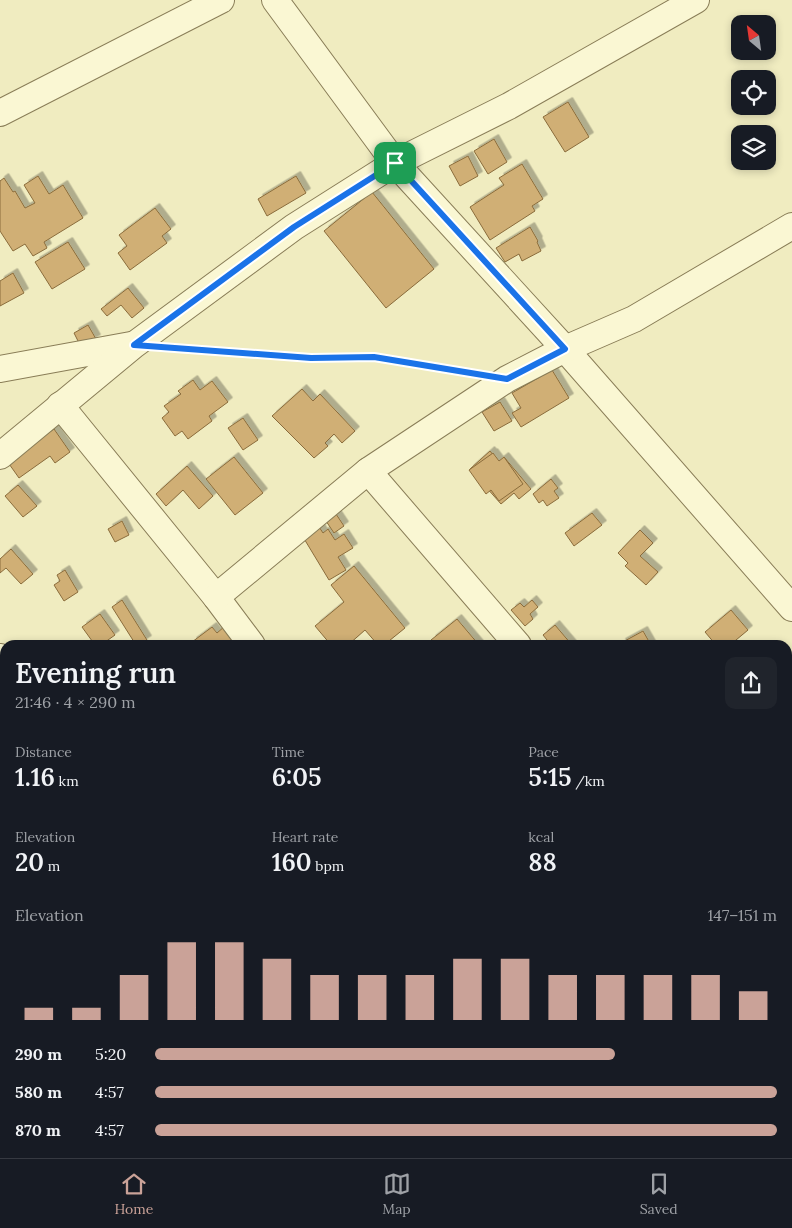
<!DOCTYPE html>
<html lang="en">
<head>
<meta charset="utf-8">
<style>
	body { margin:0; font-family:Lora,serif; background:#20242c; color:#f1f3f6; height:100vh; display:flex; flex-direction:column; font-size:19px; white-space:nowrap }
	* { box-sizing:border-box; margin:0 }
	p { font-size:16px; color:#9ea1a6 }
	.icon { flex:none; width:28px; height:28px; fill:none; stroke:currentColor; stroke-width:2; stroke-linecap:round; stroke-linejoin:round }
	.map { position:relative; flex:1; overflow:hidden }
	.side { position:absolute; left:0px; top:640px; width:792px; height:519px; display:flex; flex-direction:column; background:#171b24; border-radius:15px 15px 0 0; box-shadow:0 2px 8px #0003 }
	.side>* { flex:none }
	.needle { width:32px; rotate:331deg }
	.fabs { position:absolute; left:731px; top:15px; display:grid; gap:10px }
	.fabs a { display:grid; place-items:center; width:45px; height:45px; border-radius:10px; background:#171b24; box-shadow:0 2px 8px #0003; font-size:25px }
	.pin { position:absolute; display:grid; place-items:center; width:42px; height:42px; color:#fff; margin:-21px; border-radius:10px; box-shadow:0 2px 8px #0006 }
	.round { display:grid; place-items:center; flex:none; width:52px; height:52px; border-radius:10px; background:#20242c }
	.overview { display:flex; align-items:center; justify-content:space-between; height:85px; padding:0 15px }
	h1 { font-size:28px; font-weight:600; line-height:38px }
	.metrics { display:grid; grid-template-columns:repeat(3,1fr); gap:8px; height:85px; padding:5px 15px }
	.metrics div { display:grid; align-content:center }
	.metrics b { font-size:25px; font-weight:600 }
	.metrics small { font-size:14px; font-weight:400 }
	.metrics p { font-size:14px }
	.chart { height:140px; padding:10px 15px }
	.chart p { display:flex; justify-content:space-between }
	.chart svg { width:100%; height:90px; margin-top:5px; stroke:#caa298; stroke-width:6 }
	ul { padding:0 15px; list-style:none; font-size:16px }
	li { display:grid; grid-template-columns:80px 60px 1fr; align-items:center; height:38px }
	li i { height:12px; border-radius:6px; background:#caa298 }
	.menu { display:flex; justify-content:space-around; align-items:center; height:70px; border-top:1px solid #363941; background:#171b24; font-size:14px; color:#9ea1a6 }
	.menu a { display:grid; justify-items:center; gap:2px }
	.menu .active { color:#caa298 }
	.map>svg:first-child { display:block }
</style>
</head>
<body>
<div class="map">
<svg width="792" height="1158" viewBox="0 0 792 1158">
	<defs>
		<filter id="shadow"><feDropShadow dx="4.5" dy="-4.5" stdDeviation="0" flood-color="#0004"/></filter>
	</defs>
	<rect width="100%" height="100%" fill="#f0ecc0"/>
	<g fill="#d0af74" stroke="#8a6c3c" filter="url(#shadow)">
		<path d="M568,102L589,137L565,152L543,117Z"/>
		<path d="M494,139L507,162L488,174L474,151Z"/>
		<path d="M468,156L478,176L460,186L449,166Z"/>
		<path d="M522,164L543,199L532,206L535,211L490,240L470,207L504,185L499,178Z"/>
		<path d="M38,176L49,194L63,185L83,218L44,242L47,248L33,256L25,244L13,251L0,231V181L4,178L13,192L15,191L25,208L35,203L24,185Z"/>
		<path d="M296,176L306,193L267,216L258,199Z"/>
		<path d="M372,192L434,269L386,308L324,231Z"/>
		<path d="M155,208L171,229L162,236L167,243L130,270L118,253L127,246L119,235Z"/>
		<path d="M530,227L538,241L537,242L541,251L522,261L519,254L505,262L496,248Z"/>
		<path d="M68,242L85,269L52,289L35,262Z"/>
		<path d="M13,273L24,293L0,306V281Z"/>
		<path d="M128,288L144,308L132,318L121,305L107,316L101,309Z"/>
		<path d="M88,325L96,339L81,347L74,333Z"/>
		<path d="M552,370L569,398L521,427L512,413L521,408L512,393Z"/>
		<path d="M193,380L200,390L212,381L228,402L209,416L212,421L188,439L182,431L175,436L162,418L169,412L164,406L181,394L178,391Z"/>
		<path d="M302,389L313,401L320,394L355,431L342,443L334,434L325,443L328,446L314,458L272,416Z"/>
		<path d="M500,402L512,421L494,431L482,412Z"/>
		<path d="M243,418L258,440L243,450L228,428Z"/>
		<path d="M54,429L70,452L55,463L50,456L19,478L7,461Z"/>
		<path d="M490,451L499,462L504,457L531,489L519,499L514,493L501,504L470,469Z"/>
		<path d="M493,453L499,461L504,457L523,484L499,501L491,490L486,494L469,470Z"/>
		<path d="M234,457L263,493L235,515L206,479Z"/>
		<path d="M187,466L213,496L199,509L183,490L166,506L156,494Z"/>
		<path d="M551,479L558,488L554,491L559,498L547,506L543,500L539,503L533,494Z"/>
		<path d="M18,485L37,506L23,517L5,496Z"/>
		<path d="M332,508L344,526L334,533L322,515Z"/>
		<path d="M592,513L602,525L574,546L565,533Z"/>
		<path d="M122,521L129,535L115,542L108,529Z"/>
		<path d="M316,522L323,533L328,529L335,540L344,534L353,548L338,557L346,570L329,580L300,532Z"/>
		<path d="M640,530L653,543L640,556L658,572L646,585L625,566L628,563L618,553Z"/>
		<path d="M11,549L33,574L21,584L6,568L0,573V559Z"/>
		<path d="M354,566L405,628L384,645H378L365,630L348,645H331L315,626L344,602L331,585Z"/>
		<path d="M65,570L78,592L64,601L54,585L60,581L57,575Z"/>
		<path d="M122,600L147,640L139,645H136L112,607Z"/>
		<path d="M532,600L538,607L530,614L533,619L525,626L511,610L520,603L524,607Z"/>
		<path d="M731,610L748,630L730,645H716L705,632Z"/>
		<path d="M100,614L115,635L101,645H95L82,627Z"/>
		<path d="M457,619L479,645H436L431,640Z"/>
		<path d="M555,625L572,645H551L543,635Z"/>
		<path d="M225,626L239,645H195L192,642L212,627L217,633Z"/>
		<path d="M643,631L651,645H622L621,643Z"/>
		<path d="M792,678V730L788,733V680Z"/>
		<path d="M0,778L5,781V828L0,824Z"/>
		<path d="M5,1019V1036L0,1032V1026Z"/>
		<path d="M788,1145L792,1150V1158H773L778,1154H788Z"/>
		<path d="M67,1154H97L101,1158H71Z"/>
		<path d="M126,1154H146L143,1158H133Z"/>
		<path d="M151,1154H174L171,1158H149Z"/>
	</g>
	<g fill="none" stroke-linecap="round" stroke-linejoin="round">
		<defs>
			<g id="street">
				<path d="M275,0L395,163L565,349L792,608"/>
				<path d="M0,113L221,0"/>
				<path d="M0,369L131,345"/>
				<path d="M60,405L216,597L252,645"/>
				<path d="M0,456L134,345L294,227L395,163L509,106L696,0"/>
				<path d="M368,471L518,645"/>
				<path d="M216,597L368,471L507,379L565,349L634,319L792,226"/>
				<path d="M0,657L5,663"/>
				<path d="M788,769L792,765"/>
				<path d="M0,896L5,891"/>
				<path d="M788,987L792,992"/>
				<path d="M345,1154L351,1158"/>
				<path d="M655,1154L658,1158"/>
				<path d="M17,1158L21,1154"/>
				<path d="M297,1158L301,1154"/>
			</g>
		</defs>
		<use href="#street" stroke="#897d57" stroke-width="28"/>
		<g stroke="#897d57" stroke-width="3" stroke-dasharray="4 2.5" stroke-linecap="butt">
			<path d="M172,347L311,358L374,357L472,373"/>
			<path d="M788,942L792,939"/>
		</g>
		<use href="#street" stroke="#faf7d3" stroke-width="26"/>
	</g>
	<g fill="none" stroke-linecap="round" stroke-linejoin="round">
		<defs>
			<path id="route" d="M395,163L565,349L507,379L374,357L311,358L134,345L294,227Z"/>
		</defs>
		<use href="#route" stroke="#fff" stroke-width="10"/>
		<use href="#route" stroke="#1a73e8" stroke-width="6"/>
	</g>
</svg>
<div class="fabs">
<a><svg class="needle" viewBox="-14 -14 28 28"><path d="M0-13l5 13h-10z" fill="#e53935"/><path d="M0 13l5-13h-10z" fill="#9ea1a6"/></svg></a>
<a><svg class="icon" aria-label="locate" viewBox="0 0 24 24"><circle cx="12" cy="12" r="6"/><path d="M12 2v4M12 18v4M2 12h4M18 12h4"/></svg></a>
<a><svg class="icon" aria-label="layers" viewBox="0 0 24 24"><path d="M12 4l9 5-9 5-9-5zM3 14l9 5 9-5"/></svg></a>
</div>
<div class="pin" style="left:395px;top:163px;background:#1e9e55"><svg class="icon" aria-label="arrive" viewBox="0 0 24 24"><path d="M6 21V4h12l-3 4 3 4H6"/></svg></div>
<section class="side">
<div class="overview"><div><h1>Evening run</h1><p>21:46 · 4 × 290 m</p></div><a class="round"><svg class="icon" aria-label="share" viewBox="0 0 24 24"><path d="M12 15V3M7 8l5-5 5 5M5 13v7h14v-7"/></svg></a></div>
<div class="metrics">
<div><p>Distance</p><b>1.16<small> km</small></b></div>
<div><p>Time</p><b>6:05</b></div>
<div><p>Pace</p><b>5:15<small> /km</small></b></div>
</div>
<div class="metrics">
<div><p>Elevation</p><b>20<small> m</small></b></div>
<div><p>Heart rate</p><b>160<small> bpm</small></b></div>
<div><p>kcal</p><b>88</b></div>
</div>
<div class="chart"><p><span>Elevation</span>147–151 m</p>
<svg viewBox="0 0 160 44" preserveAspectRatio="none"><path d="M5 44V38M15 44V38M25 44V22M35 44V6M45 44V6M55 44V14M65 44V22M75 44V22M85 44V22M95 44V14M105 44V14M115 44V22M125 44V22M135 44V22M145 44V22M155 44V30"/></svg>
</div>
<ul>
<li><b>290 m</b>5:20<i style="width:74%"></i></li>
<li><b>580 m</b>4:57<i style="width:100%"></i></li>
<li><b>870 m</b>4:57<i style="width:100%"></i></li>
</ul>
</section>
</div>
<nav class="menu">
<a class="active"><svg class="icon" aria-label="home" viewBox="0 0 24 24"><path d="M3 11l9-7 9 7M6 9v11h12V9"/></svg>Home</a>
<a><svg class="icon" aria-label="map" viewBox="0 0 24 24"><path d="M3 6l6-2 6 2 6-2v14l-6 2-6-2-6 2zM9 4v14M15 6v14"/></svg>Map</a>
<a><svg class="icon" aria-label="saved" viewBox="0 0 24 24"><path d="M7 4h10v16l-5-4-5 4z"/></svg>Saved</a>
</nav>
</body>
</html>
